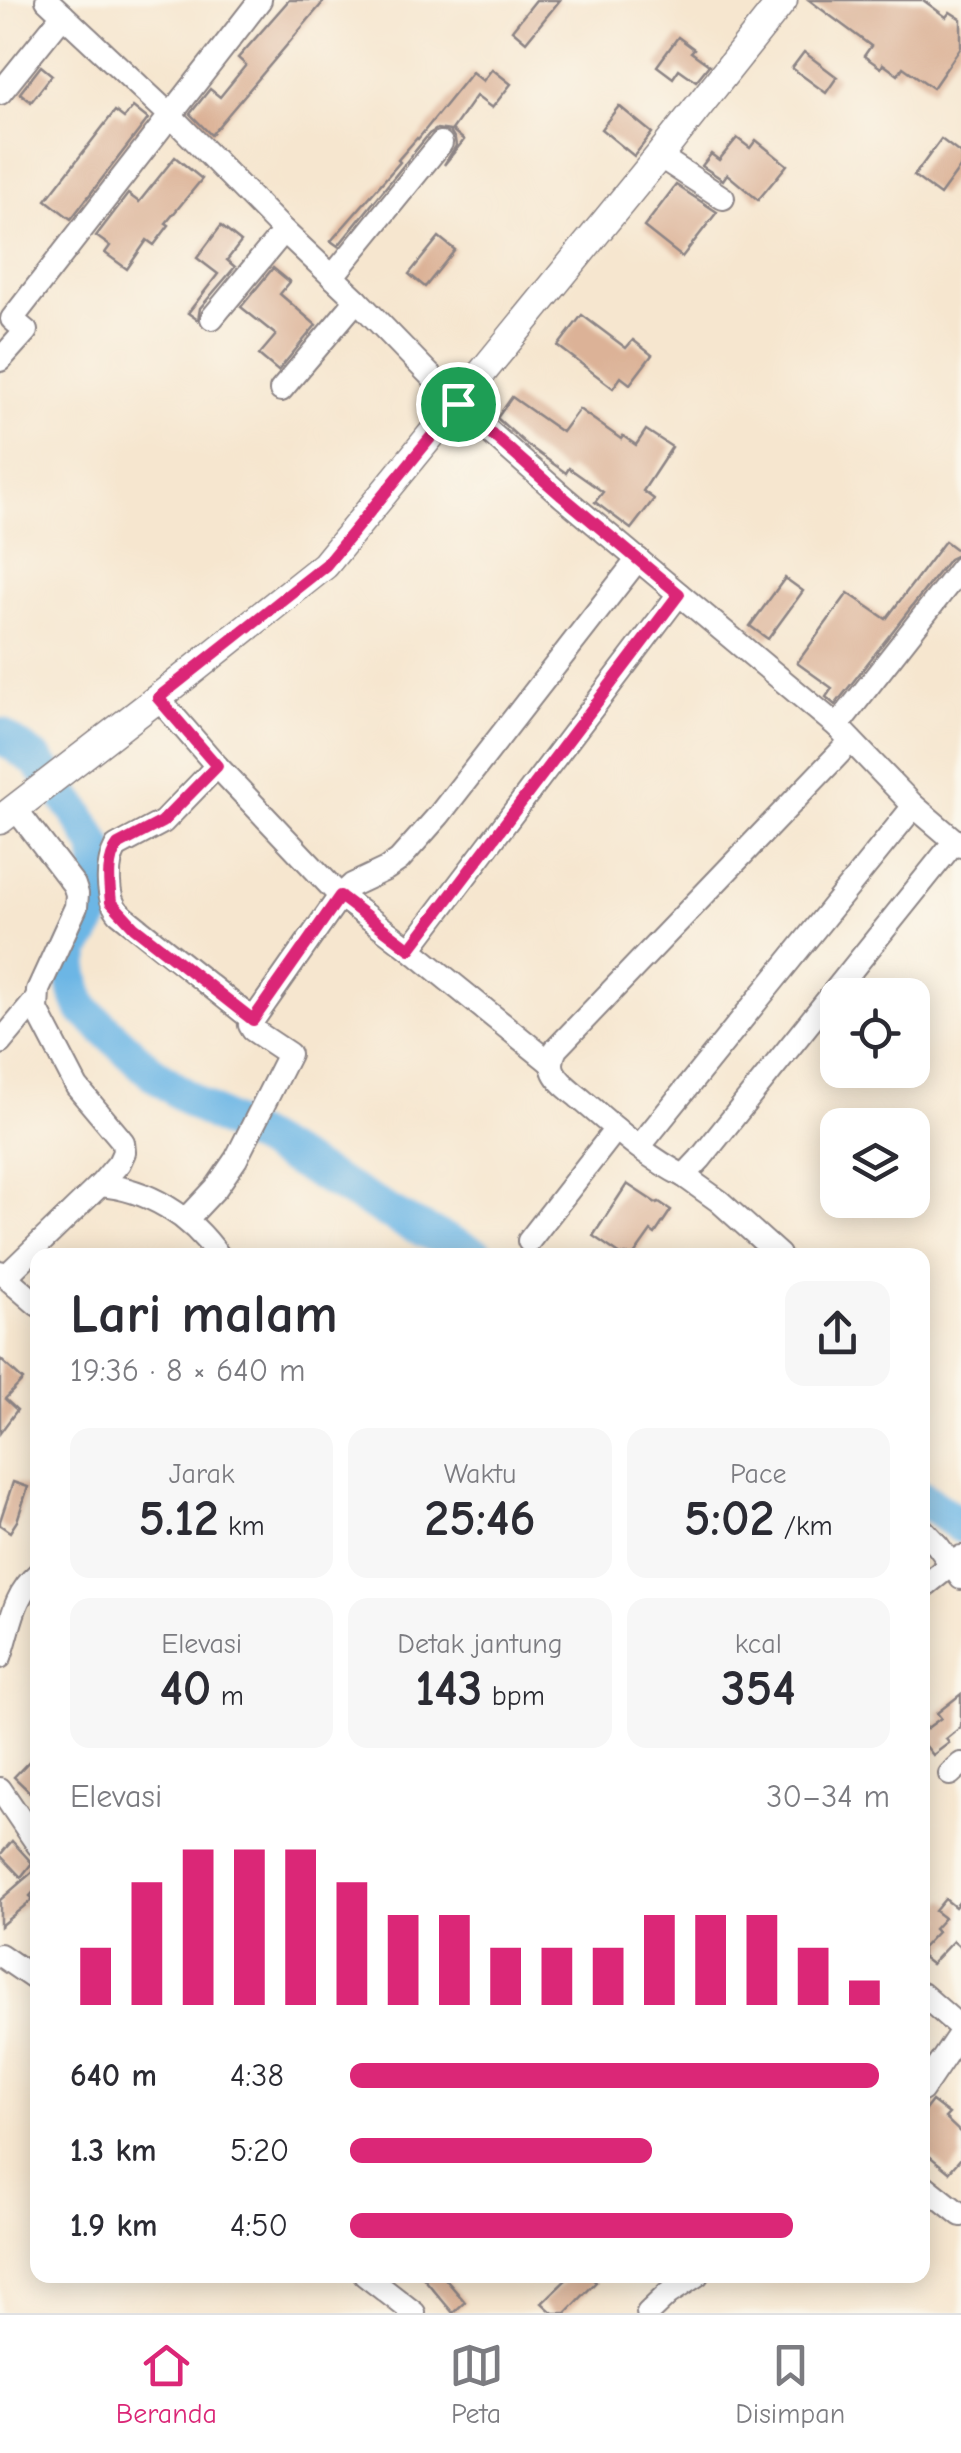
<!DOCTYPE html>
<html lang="id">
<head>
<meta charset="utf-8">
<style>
	body { margin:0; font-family:"Comic Neue",sans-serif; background:#f7f7f7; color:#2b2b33; height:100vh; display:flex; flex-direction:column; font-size:38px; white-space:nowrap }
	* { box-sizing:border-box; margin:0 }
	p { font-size:32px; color:#7c7c81 }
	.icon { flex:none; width:55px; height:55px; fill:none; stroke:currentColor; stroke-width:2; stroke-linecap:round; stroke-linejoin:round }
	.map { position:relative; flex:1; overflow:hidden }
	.sheet { position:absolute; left:30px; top:1248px; width:900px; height:1035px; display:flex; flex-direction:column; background:#fff; border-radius:20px; box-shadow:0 5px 25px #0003 }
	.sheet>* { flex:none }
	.buttons { position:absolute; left:820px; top:978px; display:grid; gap:20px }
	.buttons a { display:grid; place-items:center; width:110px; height:110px; border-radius:20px; background:#fff; box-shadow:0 5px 25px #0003; font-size:50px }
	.pin { position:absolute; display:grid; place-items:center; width:85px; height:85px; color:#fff; margin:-42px; border:5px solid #fff; border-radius:50%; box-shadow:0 2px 10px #0007 }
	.round { display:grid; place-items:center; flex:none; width:105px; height:105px; border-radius:20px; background:#f7f7f7 }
	.overview { display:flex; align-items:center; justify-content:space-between; height:170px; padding:0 40px }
	h1 { font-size:55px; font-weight:700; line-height:75px }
	.stats { display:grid; grid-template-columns:repeat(3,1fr); gap:15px; height:170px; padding:10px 40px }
	.stats div { display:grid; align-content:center; border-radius:20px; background:#f7f7f7; text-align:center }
	.stats b { font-size:50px; font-weight:700 }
	.stats small { font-size:28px; font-weight:400 }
	.stats p { font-size:28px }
	.chart { height:280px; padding:20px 40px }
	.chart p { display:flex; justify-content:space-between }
	.chart svg { width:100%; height:180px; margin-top:10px; stroke:#db2777; stroke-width:6 }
	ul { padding:0 40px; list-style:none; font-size:32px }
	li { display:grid; grid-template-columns:160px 120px 1fr; align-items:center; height:75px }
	li i { height:25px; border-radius:12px; background:#db2777 }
	.tab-bar { display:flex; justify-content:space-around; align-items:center; height:140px; border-top:2px solid #e1e1e2; background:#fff; font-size:28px; color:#7c7c81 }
	.tab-bar a { display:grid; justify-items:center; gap:5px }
	.tab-bar .selected { color:#db2777 }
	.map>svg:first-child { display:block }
</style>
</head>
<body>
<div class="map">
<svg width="961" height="2313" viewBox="0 0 961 2313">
	<rect width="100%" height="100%" fill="#fbf7ec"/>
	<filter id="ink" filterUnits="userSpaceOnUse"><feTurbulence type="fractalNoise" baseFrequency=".01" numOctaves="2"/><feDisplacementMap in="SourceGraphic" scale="20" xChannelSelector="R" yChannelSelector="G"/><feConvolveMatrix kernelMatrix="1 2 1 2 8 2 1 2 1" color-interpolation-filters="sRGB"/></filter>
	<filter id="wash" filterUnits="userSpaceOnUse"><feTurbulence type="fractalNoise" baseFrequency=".0048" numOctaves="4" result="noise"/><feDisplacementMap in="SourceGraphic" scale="40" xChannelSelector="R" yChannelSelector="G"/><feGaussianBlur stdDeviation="2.25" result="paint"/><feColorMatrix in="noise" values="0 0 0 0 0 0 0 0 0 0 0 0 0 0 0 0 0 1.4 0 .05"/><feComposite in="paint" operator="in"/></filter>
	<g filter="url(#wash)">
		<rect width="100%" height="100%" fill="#f6e6cf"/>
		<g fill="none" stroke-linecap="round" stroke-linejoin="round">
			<g stroke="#6cb6e5" stroke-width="35">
				<path d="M0,735L37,761L76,811L97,847L101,894L95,914L75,949L71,967L76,992L83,1009L149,1070L196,1104L406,1222L477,1255"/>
				<path d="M922,1498L961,1526"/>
			</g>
		</g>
		<g id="blocks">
			<g fill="#dcb297">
				<path d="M289,0H325L211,135L190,114L210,89L220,97L246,65L238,58Z"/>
				<path d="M536,0H560L526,42L512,30Z"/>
				<path d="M809,0H923L946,17L950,12L961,19V47L933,88L903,67L898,75L883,64L881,68L864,56L871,46Z"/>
				<path d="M678,37L694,49L691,52L709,65L696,81L679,69L673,78L657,66Z"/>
				<path d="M804,52L837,77L826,93L792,68Z"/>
				<path d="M41,66L52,75L31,102L20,93Z"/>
				<path d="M492,69L511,84L492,108L476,96L452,130L464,140L444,165L456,146L455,139L450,131L437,129L429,134L338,246L331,241L400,162L398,160L417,138L418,139L472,72L483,81Z"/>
				<path d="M619,106L652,133L634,156L601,129Z"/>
				<path d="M133,107L148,119L71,219L46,200L115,111L124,118Z"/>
				<path d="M737,138L750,148L756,140L787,165L758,200L727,174L723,180L702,166L711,154L719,160Z"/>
				<path d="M941,139L961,154V166L940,195L914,176Z"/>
				<path d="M175,157L202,179L166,223L169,225L154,245L147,240L127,269L105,253L110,246L96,236L128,194L139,202Z"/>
				<path d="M676,185L717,212L682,257L644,227Z"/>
				<path d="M221,226L241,242L227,260L235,267L200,308L198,320L188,313L218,274L197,258Z"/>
				<path d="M439,237L455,250L425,287L409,274Z"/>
				<path d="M273,268L290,282L280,294L316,325L278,371L259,355L276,335L241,307Z"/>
				<path d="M582,315L626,348L633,340L652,355L630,384L621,377L613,388L558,346Z"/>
				<path d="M512,397L562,432L579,409L621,439L623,436L636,445L646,430L672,447L643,491L654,499L631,529L595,502L603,492L569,468L566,473L526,444L497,418Z"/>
				<path d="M945,541L961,553L949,559L835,705L826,697L832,688L797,663L848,593L886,619Z"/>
				<path d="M785,578L803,591L768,639L750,626Z"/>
				<path d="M627,1184L656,1203L659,1202L671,1210L655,1234L651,1231L634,1255H621L593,1236Z"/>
				<path d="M0,1359L23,1380L5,1399L17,1410L0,1433Z"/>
				<path d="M13,1482L28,1487L17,1521L10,1532L0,1525V1521Z"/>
				<path d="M961,1694V1727L946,1739L949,1743L933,1755L922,1741V1732L941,1718L937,1713Z"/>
				<path d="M38,1752V1800L14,1777Z"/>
				<path d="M12,1841L32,1863L21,1877L0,1855Z"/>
				<path d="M38,1867V1887L30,1896L33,1899L0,1926V1900Z"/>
				<path d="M945,1899L955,1907L961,1900V1948L953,1941L931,1964L922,1957V1948L937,1932L934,1929L944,1918L935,1911Z"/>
				<path d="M932,2101L949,2114L945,2118L961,2133V2158L949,2172L922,2150V2114Z"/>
				<path d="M421,2275H442L465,2302L453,2313Z"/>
				<path d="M571,2275H588L596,2282L566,2313H553L542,2303Z"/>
			</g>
		</g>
	</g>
	<g filter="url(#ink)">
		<use href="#blocks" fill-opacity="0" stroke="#8c8485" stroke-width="2.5"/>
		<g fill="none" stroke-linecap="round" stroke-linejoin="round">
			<defs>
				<g id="minor">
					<path d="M47,0L171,116L284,231L357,300L458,404L562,496L837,726L914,806L961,846"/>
					<path d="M0,93L63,15"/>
					<path d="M659,156L723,198"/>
					<path d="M332,277L441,143"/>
					<path d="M212,318L284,231"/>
					<path d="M0,360L26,331L12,319L260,0"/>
					<path d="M281,390L357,300"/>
					<path d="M158,698L217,766L340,896L410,949L552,1064"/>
					<path d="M837,726L961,568"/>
					<path d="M851,741L556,1049C552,1057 550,1064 554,1072C559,1083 573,1092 582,1100C614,1127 646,1157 684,1176L700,1159L955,841"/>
					<path d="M410,949L679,594"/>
					<path d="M253,1020L340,896L352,885L386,869L399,860L439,815L638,559"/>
					<path d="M0,1043L36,1000"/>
					<path d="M639,1147L914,806"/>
					<path d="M684,1176L719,1201L779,1255"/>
					<path d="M100,1185C148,1189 191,1216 218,1255"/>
					<path d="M186,1220L216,1188L236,1159L289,1054L253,1030L250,1025L253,1020L119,913C106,898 106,865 116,847L163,822L217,766"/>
					<path d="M529,1241L616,1129"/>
					<path d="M0,1272L38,1305"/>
					<path d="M6,1276L100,1185L119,1163L124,1152L123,1142L119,1137L77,1087L37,1010L38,990L76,907L77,894L74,885L15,808"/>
					<path d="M922,1529L938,1546L961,1578"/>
					<path d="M922,1588L961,1557"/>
					<path d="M0,1657C11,1627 12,1596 38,1574"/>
					<path d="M950,1774L961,1764"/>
					<path d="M0,1789L38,1845"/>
					<path d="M0,1955L38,1981"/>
					<path d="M922,1994L961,2028"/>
					<path d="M922,2090L961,2032"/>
					<path d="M922,2184L961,2215"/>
					<path d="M365,2275L414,2313"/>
					<path d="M648,2313L668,2294L697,2275"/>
				</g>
				<path id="tertiary" d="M0,820L158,698L325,565L659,156L783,0"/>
			</defs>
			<use href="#minor" stroke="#8c8485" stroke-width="26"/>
			<use href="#tertiary" stroke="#8c8485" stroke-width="31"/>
			<use href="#minor" stroke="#fff" stroke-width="22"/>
			<use href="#tertiary" stroke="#fff" stroke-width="28"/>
		</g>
	</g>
	<g fill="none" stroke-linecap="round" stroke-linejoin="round" filter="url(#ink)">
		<defs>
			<path id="route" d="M458,404L562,496L679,594L410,949L340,896L253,1020L134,927L111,902C109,884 106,860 118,845L162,822L217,766L158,698L326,565Z"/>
		</defs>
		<use href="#route" stroke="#fff" stroke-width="20"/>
		<use href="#route" stroke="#db2777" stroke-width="12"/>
	</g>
</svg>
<div class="buttons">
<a><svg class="icon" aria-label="locate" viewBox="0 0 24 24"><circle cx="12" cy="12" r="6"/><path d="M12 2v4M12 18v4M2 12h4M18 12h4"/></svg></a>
<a><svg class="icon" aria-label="layers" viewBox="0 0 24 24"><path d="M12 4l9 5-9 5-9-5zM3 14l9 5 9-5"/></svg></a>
</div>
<div class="pin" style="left:458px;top:404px;background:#1e9e55"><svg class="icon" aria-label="arrive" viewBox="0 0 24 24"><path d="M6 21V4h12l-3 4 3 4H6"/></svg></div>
<section class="sheet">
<div class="overview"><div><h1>Lari malam</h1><p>19:36 · 8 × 640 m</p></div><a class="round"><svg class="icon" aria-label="share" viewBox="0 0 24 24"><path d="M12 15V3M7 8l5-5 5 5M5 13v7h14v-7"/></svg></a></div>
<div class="stats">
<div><p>Jarak</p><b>5.12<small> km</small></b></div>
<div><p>Waktu</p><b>25:46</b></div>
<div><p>Pace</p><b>5:02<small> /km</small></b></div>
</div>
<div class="stats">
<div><p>Elevasi</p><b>40<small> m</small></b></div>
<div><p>Detak jantung</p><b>143<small> bpm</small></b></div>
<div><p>kcal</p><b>354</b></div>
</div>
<div class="chart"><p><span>Elevasi</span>30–34 m</p>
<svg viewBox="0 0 160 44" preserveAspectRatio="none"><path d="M5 44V30M15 44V14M25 44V6M35 44V6M45 44V6M55 44V14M65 44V22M75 44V22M85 44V30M95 44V30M105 44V30M115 44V22M125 44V22M135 44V22M145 44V30M155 44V38"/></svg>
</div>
<ul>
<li><b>640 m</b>4:38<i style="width:98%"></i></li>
<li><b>1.3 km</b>5:20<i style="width:56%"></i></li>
<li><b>1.9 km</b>4:50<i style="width:82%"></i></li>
</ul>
</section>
</div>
<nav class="tab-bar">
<a class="selected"><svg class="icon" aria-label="home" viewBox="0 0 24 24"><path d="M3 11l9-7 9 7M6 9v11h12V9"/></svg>Beranda</a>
<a><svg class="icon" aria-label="map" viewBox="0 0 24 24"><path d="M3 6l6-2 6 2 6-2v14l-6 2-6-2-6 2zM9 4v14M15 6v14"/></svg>Peta</a>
<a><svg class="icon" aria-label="saved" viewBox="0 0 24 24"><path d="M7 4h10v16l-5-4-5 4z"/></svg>Disimpan</a>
</nav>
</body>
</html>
